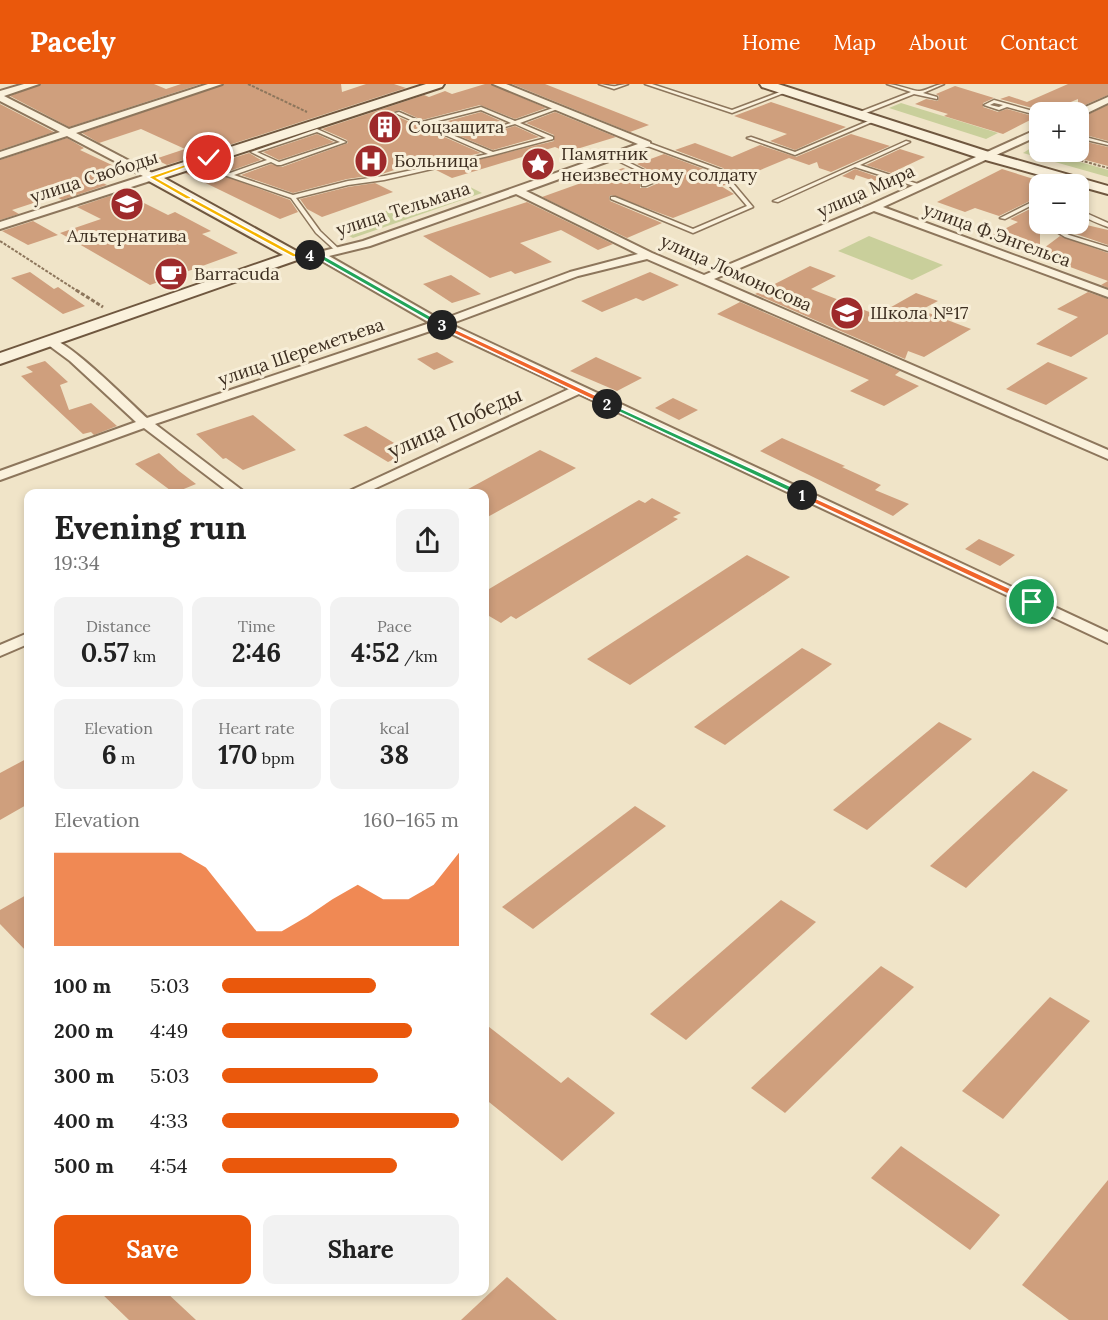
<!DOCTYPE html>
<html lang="en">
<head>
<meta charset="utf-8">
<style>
	body { margin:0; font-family:Lora,serif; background:#f2f2f2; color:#222; height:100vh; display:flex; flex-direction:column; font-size:22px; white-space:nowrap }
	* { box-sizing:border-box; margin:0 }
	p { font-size:20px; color:#767676 }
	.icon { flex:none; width:33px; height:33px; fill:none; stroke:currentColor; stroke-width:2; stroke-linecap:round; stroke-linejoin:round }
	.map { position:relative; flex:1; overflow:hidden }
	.panel { position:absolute; left:24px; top:405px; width:465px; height:807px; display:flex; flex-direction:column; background:#fff; border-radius:12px; box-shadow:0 3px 9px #0003 }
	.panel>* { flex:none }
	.buttons { position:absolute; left:1029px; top:18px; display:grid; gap:12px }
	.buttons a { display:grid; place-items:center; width:60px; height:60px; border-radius:12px; background:#fff; box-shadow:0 3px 9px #0003; font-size:30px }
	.pin { position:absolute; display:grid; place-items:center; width:51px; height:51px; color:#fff; margin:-26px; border:3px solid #fff; border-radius:50%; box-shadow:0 2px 6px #0007 }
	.km { position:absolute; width:30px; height:30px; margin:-15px; border-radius:50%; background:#222; color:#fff; font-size:16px; line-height:30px; text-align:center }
	.round { display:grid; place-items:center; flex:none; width:63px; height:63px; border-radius:12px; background:#f2f2f2 }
	.headline { display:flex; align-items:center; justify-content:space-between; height:102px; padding:0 30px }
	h1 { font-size:33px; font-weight:800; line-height:45px }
	.stats { display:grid; grid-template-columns:repeat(3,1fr); gap:9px; height:102px; padding:6px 30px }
	.stats div { display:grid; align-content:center; border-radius:12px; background:#f2f2f2; text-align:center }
	.stats b { font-size:26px; font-weight:800 }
	.stats small { font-size:16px; font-weight:400 }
	.stats p { font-size:16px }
	.chart { height:168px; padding:12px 30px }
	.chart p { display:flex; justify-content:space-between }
	.chart svg { width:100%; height:108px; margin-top:6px; fill:#ea580c; opacity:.7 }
	.cta { display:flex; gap:12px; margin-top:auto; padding:12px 30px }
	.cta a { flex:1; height:69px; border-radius:12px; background:#ea580c; color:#fff; font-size:24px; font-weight:800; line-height:69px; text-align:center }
	.cta a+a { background:#f2f2f2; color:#222 }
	ul { padding:0 30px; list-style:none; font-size:20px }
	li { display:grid; grid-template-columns:96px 72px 1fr; align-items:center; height:45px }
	li i { height:15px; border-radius:8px; background:#ea580c }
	header { display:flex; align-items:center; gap:36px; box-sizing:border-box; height:84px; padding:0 30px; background:#ea580c; color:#fff }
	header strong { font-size:28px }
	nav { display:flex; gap:33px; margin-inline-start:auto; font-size:21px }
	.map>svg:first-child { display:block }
</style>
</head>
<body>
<header>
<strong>Pacely</strong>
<nav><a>Home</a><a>Map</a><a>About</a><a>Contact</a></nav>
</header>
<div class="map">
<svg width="1108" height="1236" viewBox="0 0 1108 1236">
	<rect width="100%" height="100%" fill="#f0e4c8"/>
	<g fill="#c9cf9b">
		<path d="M901,19L998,49L986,55L889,24Z"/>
		<path d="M1031,64L1108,86V93L1023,69Z"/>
		<path d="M464,100L482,109L353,154L335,145Z"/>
		<path d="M869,152L943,181L912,196L838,167Z"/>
	</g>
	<g fill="#cf9f7d">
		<path d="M41,0H154L166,5L181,0H201L69,43L10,12Z"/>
		<path d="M224,0H341L342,8L366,0H394L406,4L167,81L155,75L185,65L141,45L99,59L82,49Z"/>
		<path d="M485,0H491L546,24L515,35L480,21L422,36L400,26L393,28L394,31L481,69L426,81L419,78L382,90L347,95L293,109L241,91L271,80L282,83L348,59L347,56L322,45L424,11L429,13L445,7L452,10Z"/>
		<path d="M512,0H545L649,41L630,48Z"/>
		<path d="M1068,0H1108V11L1078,24V15L1047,28L1000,15L1009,12L1027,18Z"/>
		<path d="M955,2L994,14L983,19V23L998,28L1007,25L1036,33L1003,50L944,32L948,30L915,20L926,15L938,17L939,12L936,10Z"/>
		<path d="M771,18L846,43L795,66L770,57L787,50L734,32Z"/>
		<path d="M0,20L54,48L0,66Z"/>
		<path d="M1108,21V57L1078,49V35Z"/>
		<path d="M481,28L505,39L493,43L494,48L515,42L539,53L493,66L433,41Z"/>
		<path d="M555,28L616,53L567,68L555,63L452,94L436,86L554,57V51L526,39Z"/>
		<path d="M317,50L334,58L279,76L263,68Z"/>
		<path d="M851,50L890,62L831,88L819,84L817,78L809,81L789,74L734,97L723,84L675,66L695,59L732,73L760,61L796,73Z"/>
		<path d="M67,54L84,64L80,66L129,89L101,98L107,101L62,116L55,112L12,126L19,130L0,136V76Z"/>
		<path d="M1078,56L1108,63V82L1078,74Z"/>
		<path d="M900,65L925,73L891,89L866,81Z"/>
		<path d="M249,69L261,76L230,87L215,82L211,87L290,116L298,128L280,135L185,89Z"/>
		<path d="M664,70L717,90L726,101L721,102L734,110L673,134L611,111L609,113L610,117L662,139L627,154L542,113L623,84L649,95L640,100V104H647L663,97L664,94L637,80Z"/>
		<path d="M855,85L881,94L874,97L856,91L854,96L842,92Z"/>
		<path d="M1002,85L1040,97V112L999,132L975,124L965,128L937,118Z"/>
		<path d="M375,99L393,108L322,133L307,125L300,115L348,103Z"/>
		<path d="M122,108L168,131L175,128L211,147L202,150L238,169L150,201L60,149L101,135L77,123Z"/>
		<path d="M527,118L613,160L598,166L561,146L520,159L552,178L515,190L511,187L490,194L423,152Z"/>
		<path d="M1040,120V167L1060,152L1108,169V204L1101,201L1108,197L989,153L1018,138L1010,135Z"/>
		<path d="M33,137L58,151L28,161L2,147Z"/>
		<path d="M1078,139L1108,146V161L1067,147Z"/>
		<path d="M810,182L836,192L811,205L877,231L916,209L938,217L921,226L971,245L924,273L908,267L905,275L755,210Z"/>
		<path d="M30,188L54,205L58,203L85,222L63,230L11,194Z"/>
		<path d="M650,188L679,201L643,217L636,214L602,228L581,217Z"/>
		<path d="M451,191L481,210L452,219L423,200Z"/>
		<path d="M1088,208L1108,215V250L1071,273L1036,260L1078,233L1057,225Z"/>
		<path d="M740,218L900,287L895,291L919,302L884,322L850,307L869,296L717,230Z"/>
		<path d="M437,268L454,278L434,286L417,275Z"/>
		<path d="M596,273L642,294L617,307L570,287Z"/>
		<path d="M45,277L68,298L60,301L69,326L91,319L117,342L94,351L91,348L83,350L21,292L33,288L26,283Z"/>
		<path d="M1048,278L1088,294L1046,321L1006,305Z"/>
		<path d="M673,314L698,326L679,336L655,324Z"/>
		<path d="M253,331L296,366L243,386L226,374L223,375L196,350Z"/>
		<path d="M366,342L409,368L388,378L343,351Z"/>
		<path d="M782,354L845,382L842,383L881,401L875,406L909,420L893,432L760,367Z"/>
		<path d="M540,366L576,384L484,435V410H459Z"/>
		<path d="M159,369L179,387L196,400L174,409L135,380Z"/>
		<path d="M652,414L681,429L673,433L678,435L516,535L511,532L501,539L484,529V508L639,416L645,419Z"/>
		<path d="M979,455L1015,471L1000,482L965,465Z"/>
		<path d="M747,471L790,493L630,601L587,575Z"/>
		<path d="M802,564L832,580L725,661L694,643Z"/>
		<path d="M939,638L972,655L867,746L833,726Z"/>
		<path d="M28,674V720L0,736V689Z"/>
		<path d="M1033,687L1068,706L966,804L930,782Z"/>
		<path d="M635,722L666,742L533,845L502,823Z"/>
		<path d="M28,810V869L0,840V826Z"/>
		<path d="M781,816L816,838L686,956L650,930Z"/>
		<path d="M881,882L914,903L785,1029L751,1004Z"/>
		<path d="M1050,913L1090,937L1003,1035L962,1007Z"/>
		<path d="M484,939L561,999L568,993L615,1029L562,1077L484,1014Z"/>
		<path d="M901,1062L1000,1131L970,1166L871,1094Z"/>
		<path d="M1108,1096V1236H1069L1022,1201Z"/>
		<path d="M507,1193L557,1236H461Z"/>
		<path d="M100,1208H166L196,1236H129Z"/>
	</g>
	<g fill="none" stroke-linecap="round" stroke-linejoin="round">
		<defs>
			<g id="lane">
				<path d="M599,0C604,0 611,3 616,2C620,1 623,0 628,0L614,5Z"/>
				<path d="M645,0H652L732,26L785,6L789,7L732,29Z"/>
				<path d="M887,0C897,0 915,8 920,7C929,6 935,0 944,0L923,9L937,13V15L914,10L861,31H857V29L911,8Z"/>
				<path d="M994,16L1040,29V32L1007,23L999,26L984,21ZM994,19L1003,21L999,23L990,21Z"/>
				<path d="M481,23L515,37L556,23L560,24L520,39L553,53V55L493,71L384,96L348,101L296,114L320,147L340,166V168L338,169L316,149L291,114L227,92L213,86L216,84L230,89L267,76L251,68L317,45L346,58L281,81H277L271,78L234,91L293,111L348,97L384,92L488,70L395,29L399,28L422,38ZM481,26L511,39L495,44V46L515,40L546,54L493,68L426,40ZM317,48L340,58L279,78L257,68Z"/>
				<path d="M873,35L877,36L795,71L747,54L751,53L795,68Z"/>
				<path d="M1078,51L1108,59V61L1078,54Z"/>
				<path d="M906,57L910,58L860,81L921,101V103H917L855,83L778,118L773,117Z"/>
				<path d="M645,59H649L722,86L753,123L693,149L611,115V113H615L693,145L747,122L718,88L645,61Z"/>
				<path d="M612,72H616L662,95L646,102H642V100L655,95L612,74Z"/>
				<path d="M1040,114V117L1005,135L1000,134Z"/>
				<path d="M1078,120L1086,129L1108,139V143C1096,138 1078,134 1078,120Z"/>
				<path d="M1044,140H1050L1069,151L1108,163V167L1065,153Z"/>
			</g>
			<g id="street">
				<path d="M24,0H39L4,12L69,45L208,0H222L76,49L156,91V95L0,145V138L143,92L67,52L0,74V68L60,48L0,17V7Z"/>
				<path d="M493,0H506L650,58V62L526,107L652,169L704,191L870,121L1040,44V51L883,123L1108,206V213L874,127L714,195L1108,366V375L647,175L578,192L450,240L1108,548V559L579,310L363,410H343L569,305L439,244L155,340L247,410H231L144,344L0,396V387L136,338L70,277L47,260V254C64,251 131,320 147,334L430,239L317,174L295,175L289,172L291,170L319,168L363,157L638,60ZM516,110L638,170L570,188L441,236L329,172L370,162Z"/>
				<path d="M1108,13V19L1081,32L1078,33V28H1074Z"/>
				<path d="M28,549V560L0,572V561Z"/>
			</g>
			<g id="secondary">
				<path d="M426,0H444L442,3L164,94L300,169L303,172L300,175L0,280V269L283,171L147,96L145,93L147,90Z"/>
				<path d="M760,0H778L992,69L1108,102V110L982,75L762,3Z"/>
			</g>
		</defs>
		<use href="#lane" stroke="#8d765c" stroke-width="3"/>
		<use href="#street" stroke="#8d765c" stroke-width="4"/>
		<use href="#secondary" stroke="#6f573f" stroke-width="4"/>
		<g stroke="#8d765c" stroke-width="2" stroke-dasharray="3 1.5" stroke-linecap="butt">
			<path d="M248,0L307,28"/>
			<path d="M1050,68L1108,84"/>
			<path d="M0,157L79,208"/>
		</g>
		<path stroke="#8d765c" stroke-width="3" stroke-dasharray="4 2" stroke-linecap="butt" d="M76,206L103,223"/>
		<use href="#lane" fill="#faf1dc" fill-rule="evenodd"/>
		<use href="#street" fill="#faf1dc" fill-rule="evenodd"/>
		<use href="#secondary" fill="#faf1dc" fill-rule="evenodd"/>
	</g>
	<path fill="#f0652b" stroke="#fff" stroke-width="1.5" d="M802,408L1035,516L1037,518L1029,520L799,412L797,411Z"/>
	<path fill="#22a559" stroke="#fff" stroke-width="1.5" d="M607,318L805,409L806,411L799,412L604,321L603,320Z"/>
	<path fill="#f0652b" stroke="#fff" stroke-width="1.5" d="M442,239L610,318L611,320L604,321L440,243Z"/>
	<path fill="#22a559" stroke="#fff" stroke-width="1.5" d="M310,169L321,170L446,241L440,243L317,173H308Z"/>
	<path fill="#f5b400" stroke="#fff" stroke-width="1.5" d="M186,113H191L296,170L314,171L293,173L186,115Z"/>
	<path fill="#f5b400" stroke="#fff" stroke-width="1.5" d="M207,73L212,74L157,94L191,113V115H186L148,93Z"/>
	<defs>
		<symbol id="building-disc" viewBox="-11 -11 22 22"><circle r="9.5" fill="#9e2a2b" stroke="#f7eed8"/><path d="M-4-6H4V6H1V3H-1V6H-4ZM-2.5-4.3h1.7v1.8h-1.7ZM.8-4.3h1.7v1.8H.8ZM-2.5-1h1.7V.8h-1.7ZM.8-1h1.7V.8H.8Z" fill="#fff"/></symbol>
		<symbol id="hospital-disc" viewBox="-11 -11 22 22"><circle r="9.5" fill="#9e2a2b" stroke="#f7eed8"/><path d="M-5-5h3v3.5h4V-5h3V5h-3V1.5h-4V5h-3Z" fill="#fff"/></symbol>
		<symbol id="sight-disc" viewBox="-11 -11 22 22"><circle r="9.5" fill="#9e2a2b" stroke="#f7eed8"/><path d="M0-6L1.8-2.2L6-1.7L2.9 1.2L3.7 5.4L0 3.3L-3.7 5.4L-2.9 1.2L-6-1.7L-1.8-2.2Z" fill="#fff"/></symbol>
		<symbol id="school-disc" viewBox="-11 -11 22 22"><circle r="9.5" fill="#9e2a2b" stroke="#f7eed8"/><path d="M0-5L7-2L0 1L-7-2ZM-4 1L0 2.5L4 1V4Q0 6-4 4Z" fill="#fff"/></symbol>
		<symbol id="cafe-disc" viewBox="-11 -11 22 22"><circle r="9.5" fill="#9e2a2b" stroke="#f7eed8"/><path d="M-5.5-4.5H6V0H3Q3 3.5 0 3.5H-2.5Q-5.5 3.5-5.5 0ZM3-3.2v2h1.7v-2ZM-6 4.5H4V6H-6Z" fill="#fff"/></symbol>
	</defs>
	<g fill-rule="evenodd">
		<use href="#building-disc" x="366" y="24" width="38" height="38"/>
		<use href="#hospital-disc" x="352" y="58" width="38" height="38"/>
		<use href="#sight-disc" x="519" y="61" width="38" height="38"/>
		<use href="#school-disc" x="108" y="101" width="38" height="38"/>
		<use href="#cafe-disc" x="152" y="171" width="38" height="38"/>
		<use href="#school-disc" x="828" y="210" width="38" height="38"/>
	</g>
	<g text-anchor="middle" stroke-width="6" stroke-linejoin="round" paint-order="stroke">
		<g font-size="18" fill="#3d2e20" stroke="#f7eed8" text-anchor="start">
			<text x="408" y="49">Соцзащита</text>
			<text x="561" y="76">Памятник<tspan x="561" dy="21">неизвестному солдату</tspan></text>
			<text x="394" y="83">Больница</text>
			<text x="127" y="158" text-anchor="middle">Альтернатива</text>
			<text x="194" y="196">Barracuda</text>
			<text x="870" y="235">Школа №17</text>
		</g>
		<g font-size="18" fill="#3d2e20" stroke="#f7eed8">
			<text transform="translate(94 93) rotate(-18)" y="6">улица Свободы</text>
			<text transform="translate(866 107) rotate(-24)" y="6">улица Мира</text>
			<text transform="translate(403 125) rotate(-18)" y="6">улица Тельмана</text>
			<text transform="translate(997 151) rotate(20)" y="6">улица Ф.Энгельса</text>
			<text transform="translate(736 189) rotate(24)" y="6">улица Ломоносова</text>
			<text transform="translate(301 268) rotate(-19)" y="6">улица Шереметьева</text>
		</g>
		<g font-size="21" fill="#3d2e20" stroke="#f7eed8">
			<text transform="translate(455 339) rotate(-24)" y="7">улица Победы</text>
		</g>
	</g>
</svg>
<div class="buttons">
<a>+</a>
<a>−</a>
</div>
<div class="pin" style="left:1032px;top:518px;background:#1e9e55"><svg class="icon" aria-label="arrive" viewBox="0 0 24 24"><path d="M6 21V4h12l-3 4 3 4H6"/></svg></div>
<div class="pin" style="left:209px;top:74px;background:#d93025"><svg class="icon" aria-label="check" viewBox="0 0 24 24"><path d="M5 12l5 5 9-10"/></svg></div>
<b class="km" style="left:802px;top:411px">1</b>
<b class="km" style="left:607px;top:320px">2</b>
<b class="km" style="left:442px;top:241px">3</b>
<b class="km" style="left:310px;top:171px">4</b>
<section class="panel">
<div class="headline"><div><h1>Evening run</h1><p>19:34</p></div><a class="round"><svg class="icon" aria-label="share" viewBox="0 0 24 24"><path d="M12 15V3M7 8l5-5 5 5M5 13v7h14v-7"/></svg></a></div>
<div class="stats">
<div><p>Distance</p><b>0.57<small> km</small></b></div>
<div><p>Time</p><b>2:46</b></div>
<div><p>Pace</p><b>4:52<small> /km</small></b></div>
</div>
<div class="stats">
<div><p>Elevation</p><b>6<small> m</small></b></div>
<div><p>Heart rate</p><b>170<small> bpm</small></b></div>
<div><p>kcal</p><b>38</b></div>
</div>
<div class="chart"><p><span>Elevation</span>160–165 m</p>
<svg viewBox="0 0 160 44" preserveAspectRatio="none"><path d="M0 44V6L10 6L20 6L30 6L40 6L50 6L60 12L70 25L80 38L90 38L100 32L110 25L120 19L130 25L140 25L150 19L160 6V44z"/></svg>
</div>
<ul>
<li><b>100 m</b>5:03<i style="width:65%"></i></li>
<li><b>200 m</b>4:49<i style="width:80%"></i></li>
<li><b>300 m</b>5:03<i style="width:66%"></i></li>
<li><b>400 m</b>4:33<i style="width:100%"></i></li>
<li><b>500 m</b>4:54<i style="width:74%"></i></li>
</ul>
<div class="cta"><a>Save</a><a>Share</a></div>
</section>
</div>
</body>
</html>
